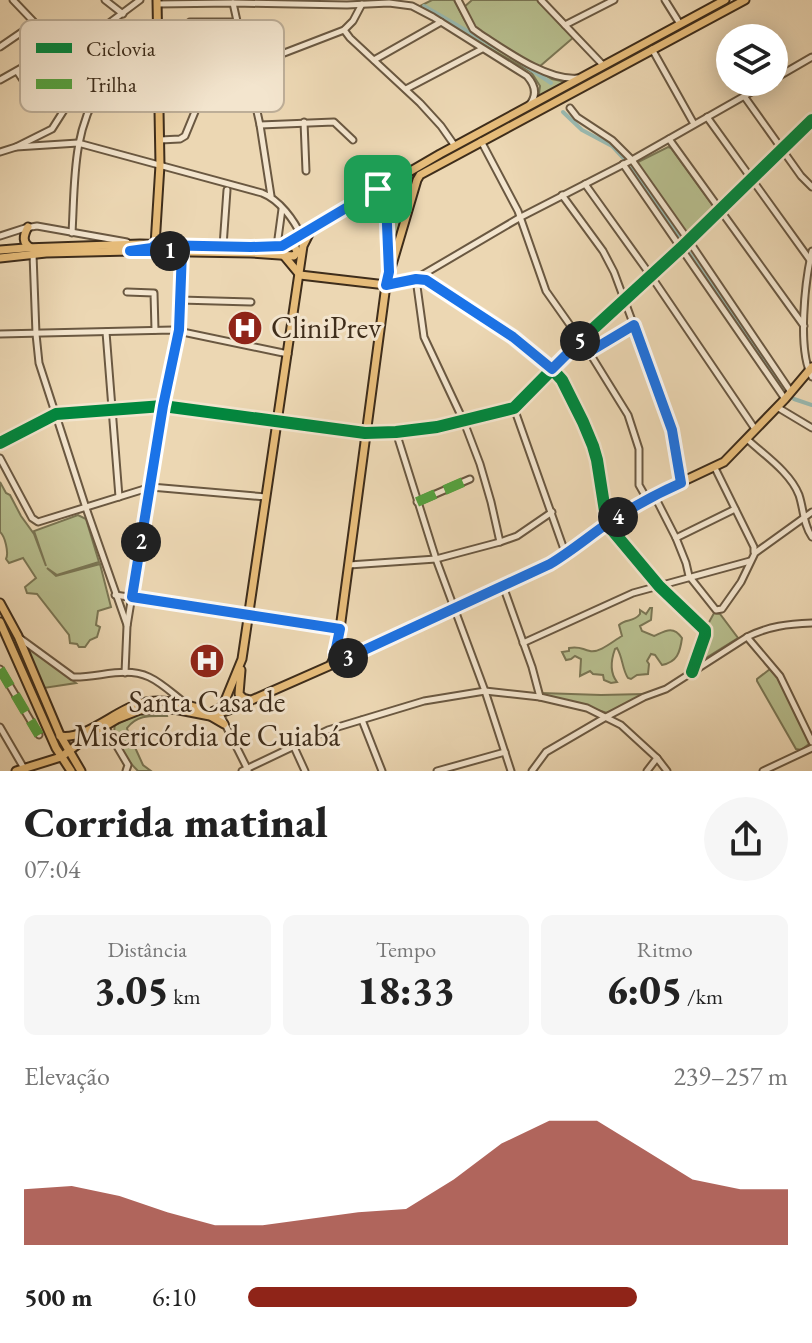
<!DOCTYPE html>
<html lang="pt">
<head>
<meta charset="utf-8">
<style>
	body { margin:0; font-family:"EB Garamond",serif; background:#f6f6f6; color:#222; height:100vh; display:flex; flex-direction:column; font-size:30px; white-space:nowrap }
	* { box-sizing:border-box; margin:0 }
	p { font-size:26px; color:#767676 }
	.icon { flex:none; width:44px; height:44px; fill:none; stroke:currentColor; stroke-width:2; stroke-linecap:round; stroke-linejoin:round }
	.map { position:relative; height:771px; overflow:hidden }
	.side { display:flex; flex-direction:column; background:#fff; flex:1 }
	.side>* { flex:none }
	.fabs { position:absolute; left:716px; top:24px; display:grid; gap:16px }
	.fabs a { display:grid; place-items:center; width:72px; height:72px; border-radius:50%; background:#fff; box-shadow:0 4px 20px #0003; font-size:40px }
	.pin { position:absolute; display:grid; place-items:center; width:68px; height:68px; color:#fff; margin:-34px; border-radius:16px; box-shadow:0 4px 12px #0006 }
	.km { position:absolute; width:40px; height:40px; margin:-20px; border-radius:50%; background:#222; color:#fff; font-size:22px; line-height:40px; text-align:center }
	.round { display:grid; place-items:center; flex:none; width:84px; height:84px; border-radius:42px; background:#f6f6f6 }
	.summary { display:flex; align-items:center; justify-content:space-between; height:136px; padding:0 24px }
	h1 { font-size:44px; font-weight:800; line-height:60px }
	.stats { display:grid; grid-template-columns:repeat(3,1fr); gap:12px; height:136px; padding:8px 24px }
	.stats div { display:grid; align-content:center; border-radius:12px; background:#f6f6f6; text-align:center }
	.stats b { font-size:40px; font-weight:800 }
	.stats small { font-size:22px; font-weight:400 }
	.stats p { font-size:22px }
	.chart { height:224px; padding:16px 24px }
	.chart p { display:flex; justify-content:space-between }
	.chart svg { width:100%; height:144px; margin-top:8px; fill:#8f2418; opacity:.7 }
	ul { padding:0 24px; list-style:none; font-size:26px }
	li { display:grid; grid-template-columns:128px 96px 1fr; align-items:center; height:60px }
	li i { height:20px; border-radius:10px; background:#8f2418 }
	.map>svg:first-child { display:block }
</style>
</head>
<body>
<div class="map">
<svg width="812" height="771" viewBox="0 0 812 771">
	<rect width="100%" height="100%" fill="#ecd7b3"/>
	<filter id="stains"><feTurbulence type="fractalNoise" baseFrequency=".0025" numOctaves="4"/><feColorMatrix values="0 0 0 0 .2 0 0 0 0 .09 0 0 0 0 .02 0 0 0 .5 -.17"/></filter>
	<radialGradient id="worn" r=".72"><stop offset=".6" stop-color="#630" stop-opacity="0"/><stop offset="1" stop-color="#630" stop-opacity=".3"/></radialGradient>
	<g fill="#b7be8e" stroke="#7a7654" stroke-width="2">
		<path d="M432,0H454L465,21L475,33L552,79L571,83L538,101L540,86L531,72L421,9L420,6Z"/>
		<path d="M472,0H538L574,37L539,67L476,31L463,8Z"/>
		<path d="M668,147L671,148L716,210L689,238L637,166L638,162Z"/>
		<path d="M413,175L392,252H390L388,199L386,189Z"/>
		<path d="M0,482L6,493L10,495L21,516L34,534L46,566L34,531L78,515L86,519L99,562L57,575L47,568L56,576L100,564L111,607L98,611L96,625L100,627L97,637L90,640L85,647H79L77,644L70,643L69,635L37,594L27,593L25,587L36,578L23,558L9,563L6,559C9,553 5,536 0,532Z"/>
		<path d="M650,608H652L651,620L640,626L642,631L654,636C665,631 673,625 682,638C680,653 677,662 662,665L655,655L651,654L647,661L649,664L648,674L637,675L631,679L628,678C622,669 623,658 617,648L615,649C611,660 610,673 617,682L611,683L604,680L603,675L593,674L590,671L580,676L581,659L575,656L571,659L566,660L562,652L569,651V648C580,646 581,649 590,651C600,653 613,641 622,636L619,625C626,618 633,623 640,614V610L646,614Z"/>
		<path d="M714,613L720,614L738,638L701,661L700,659L709,637L707,626Z"/>
		<path d="M26,646H29L76,683L44,688Z"/>
		<path d="M770,669L778,678L809,742V744L801,750L796,749L757,681V679Z"/>
		<path d="M541,693L601,695L645,694L607,713L569,701L541,695Z"/>
		<path d="M159,712L166,713L167,716C151,716 138,714 127,728L130,741L133,743L143,765L151,771H138C127,760 111,741 115,725L141,713Z"/>
	</g>
	<g fill="none" stroke-linecap="round" stroke-linejoin="round">
		<g stroke="#99b9b0" stroke-width="4">
			<path d="M358,1H359"/>
			<path d="M370,1H383"/>
			<path d="M424,6L498,49"/>
			<path d="M523,64L551,83"/>
			<path d="M563,112L582,130L612,146L626,161"/>
			<path d="M631,168L683,243"/>
			<path d="M687,250L785,392"/>
			<path d="M794,399L812,405"/>
		</g>
		<defs>
			<g id="minor">
				<path d="M13,0L55,44L101,87L178,86L229,81L241,78L266,60L344,30L353,21L362,4"/>
				<path d="M105,0L123,14"/>
				<path d="M458,0L473,29L480,34C505,50 547,81 577,78"/>
				<path d="M541,0L603,65"/>
				<path d="M665,0L680,24"/>
				<path d="M233,3L260,125L271,196"/>
				<path d="M157,4L233,3L347,5L389,3L412,6L433,17L527,76C535,85 538,95 529,105"/>
				<path d="M190,22H237"/>
				<path d="M565,25L614,0"/>
				<path d="M344,30L350,38L420,103L441,126L455,146"/>
				<path d="M0,47L35,23"/>
				<path d="M652,49L694,124"/>
				<path d="M124,57L158,47"/>
				<path d="M71,58L85,41L140,0"/>
				<path d="M374,60L441,22"/>
				<path d="M17,71L27,86L28,100"/>
				<path d="M774,79L812,57"/>
				<path d="M0,80L32,62L55,44"/>
				<path d="M406,89L482,49"/>
				<path d="M744,96L801,176L812,187"/>
				<path d="M570,108L577,117L612,140L632,160L689,241L791,392"/>
				<path d="M707,117L810,260"/>
				<path d="M304,122L306,171"/>
				<path d="M260,125L334,122L353,140"/>
				<path d="M669,139L804,326"/>
				<path d="M160,140L180,139L185,136L206,85"/>
				<path d="M481,141L518,211L546,291L589,352L628,415L639,449V485L647,499"/>
				<path d="M16,147L52,129L87,74"/>
				<path d="M0,152L16,147L78,143L262,193C280,200 294,220 302,237"/>
				<path d="M623,164L785,399"/>
				<path d="M585,184L651,276L755,429"/>
				<path d="M562,195L603,251L614,272L666,412L672,430L681,483"/>
				<path d="M72,233C75,181 72,132 101,87"/>
				<path d="M0,236L25,228L37,226L127,242"/>
				<path d="M223,246L227,190"/>
				<path d="M277,246L282,209"/>
				<path d="M812,251C805,281 797,350 812,377"/>
				<path d="M33,254L36,334L39,363L86,508L127,625"/>
				<path d="M417,278L519,218L632,160L769,82"/>
				<path d="M416,279L424,337L464,422L480,464L491,502L500,542"/>
				<path d="M387,285L416,279L426,280L513,337L552,369L562,380L583,422L593,446L597,460L607,524L659,586L705,630V635L692,672"/>
				<path d="M127,292L154,293L155,330"/>
				<path d="M180,300L251,302"/>
				<path d="M106,332L119,497"/>
				<path d="M0,334L173,330L288,354"/>
				<path d="M589,352L634,325"/>
				<path d="M777,407L812,428"/>
				<path d="M514,408L566,555"/>
				<path d="M396,432L436,559L485,691L511,771"/>
				<path d="M747,439C764,455 790,472 799,495C804,510 803,524 812,537"/>
				<path d="M0,443L56,414L163,406L365,433L396,432L437,427L514,408L581,340L681,248L812,120"/>
				<path d="M0,458L32,518L38,522L151,487L266,497"/>
				<path d="M715,468L754,547V552"/>
				<path d="M654,495L676,538L686,563L689,576L716,610L722,609L741,582L755,553L812,512"/>
				<path d="M417,502L470,479"/>
				<path d="M676,538L735,509"/>
				<path d="M349,565L436,559L500,542L517,536L552,512"/>
				<path d="M503,586L532,667L540,697"/>
				<path d="M115,595L340,629"/>
				<path d="M747,637L780,676L812,742"/>
				<path d="M21,639L73,677C98,678 125,666 149,677C162,683 173,694 185,703"/>
				<path d="M523,643L633,593L750,561"/>
				<path d="M0,669L39,735"/>
				<path d="M125,673L127,626L163,406L179,330L182,252"/>
				<path d="M220,714L248,770"/>
				<path d="M362,720L382,771"/>
				<path d="M105,726L128,765L126,771"/>
				<path d="M0,727L25,770"/>
				<path d="M294,747L305,771"/>
				<path d="M242,771L328,730L424,701L485,691L540,697L587,708L621,725L657,758L667,771"/>
				<path d="M437,771L505,752"/>
				<path d="M532,771L546,752L606,717L644,697L666,689L747,637C769,626 788,624 812,623"/>
				<path d="M647,771L657,758"/>
				<path d="M763,771L812,748"/>
			</g>
			<g id="major">
				<path d="M378,189L384,195L386,201L388,264"/>
				<path d="M28,227C23,236 22,243 31,248"/>
				<path d="M155,245L160,165L157,0"/>
				<path d="M0,250L25,248L140,244L251,247L282,246L440,154L725,0"/>
				<path d="M285,257L300,275L386,285"/>
				<path d="M0,258L46,253L130,251L251,253L294,256L297,252L295,247L286,244"/>
				<path d="M0,603L18,636L60,735L81,771"/>
				<path d="M0,622L56,748L71,771"/>
				<path d="M331,664L334,658L340,629L386,285L417,180L420,175L745,0"/>
				<path d="M241,670L239,694L243,698L250,700"/>
				<path d="M214,711L219,710L224,703L242,659L303,246L312,228"/>
				<path d="M212,717L224,724"/>
				<path d="M60,736C84,741 117,709 141,703C160,698 179,703 198,708"/>
				<path d="M16,771L61,757L90,735L117,719L140,710L174,709L210,716L229,710L347,658L550,564L566,555L607,524L654,495L724,462L785,399L812,367"/>
			</g>
		</defs>
		<use href="#minor" stroke="#6a5841" stroke-width="9"/>
		<use href="#major" stroke="#3e2d1b" stroke-width="11"/>
		<use href="#minor" stroke="#f3e5ce" stroke-width="5"/>
		<use href="#major" stroke="#e6bc7a" stroke-width="7"/>
		<g stroke="#54a440" stroke-width="10" stroke-dasharray="20 10" stroke-linecap="butt">
			<path d="M124,57L159,47"/>
			<path d="M417,502L470,479"/>
			<path d="M0,669L39,735"/>
		</g>
		<defs>
			<g id="cycleway">
				<path d="M386,285L416,279L426,280L513,337L552,369L562,380L583,422L593,446L597,460L607,524L659,586L705,630V635L692,672"/>
				<path d="M0,443L56,414L163,406L365,433L396,432L437,427L514,408L581,340L681,248L812,120"/>
			</g>
		</defs>
		<use href="#cycleway" stroke="#f3e5ce" stroke-width="17"/>
		<use href="#cycleway" stroke="#00873e" stroke-width="12"/>
	</g>
	<g fill="none" stroke-linecap="round" stroke-linejoin="round">
		<defs>
			<path id="route" d="M378,189L382,191L386,201L389,272L386,285L416,279L426,280L513,337L552,369L581,340L589,352L634,325L672,430L681,483C656,494 631,508 608,523C588,537 570,552 550,564L347,658L339,657L335,653L340,629L132,597L163,406L179,330L182,251H130L152,248L155,245L251,247L282,246Z"/>
		</defs>
		<use href="#route" stroke="#fff" stroke-width="16"/>
		<use href="#route" stroke="#1a73e8" stroke-width="10"/>
	</g>
	<defs>
		<symbol id="hospital-disc" viewBox="-11 -11 22 22"><circle r="9.5" fill="#8f2418" stroke="#f3e5ce"/><path d="M-5-5h3v3.5h4V-5h3V5h-3V1.5h-4V5h-3Z" fill="#fff"/></symbol>
	</defs>
	<g fill-rule="evenodd">
		<use href="#hospital-disc" x="225" y="308" width="40" height="40"/>
		<use href="#hospital-disc" x="187" y="641" width="40" height="40"/>
	</g>
	<g text-anchor="middle" stroke-width="6" stroke-linejoin="round" paint-order="stroke">
		<g font-size="30" fill="#3e2d1b" stroke="#f3e5ce" text-anchor="start">
			<text x="271" y="338">CliniPrev</text>
			<text x="207" y="712" text-anchor="middle">Santa Casa de<tspan x="207" dy="34">Misericórdia de Cuiabá</tspan></text>
		</g>
	</g>
	<rect x="20" y="20" width="264" height="92" rx="12" fill="#f3e5ce" stroke="#bdae98" stroke-width="2"/>
	<rect x="36" y="43" width="36" height="10" fill="#00873e"/>
	<rect x="36" y="79" width="36" height="10" fill="#54a440"/>
	<g font-size="22" fill="#3e2d1b">
		<text x="86" y="56">Ciclovia</text>
		<text x="86" y="92">Trilha</text>
	</g>
	<rect width="100%" height="100%" filter="url(#stains)"/>
	<rect width="100%" height="100%" fill="url(#worn)"/>
</svg>
<div class="fabs">
<a><svg class="icon" aria-label="layers" viewBox="0 0 24 24"><path d="M12 4l9 5-9 5-9-5zM3 14l9 5 9-5"/></svg></a>
</div>
<div class="pin" style="left:378px;top:189px;background:#1e9e55"><svg class="icon" aria-label="arrive" viewBox="0 0 24 24"><path d="M6 21V4h12l-3 4 3 4H6"/></svg></div>
<b class="km" style="left:170px;top:251px">1</b>
<b class="km" style="left:141px;top:542px">2</b>
<b class="km" style="left:348px;top:658px">3</b>
<b class="km" style="left:618px;top:517px">4</b>
<b class="km" style="left:580px;top:341px">5</b>
</div>
<section class="side">
<div class="summary"><div><h1>Corrida matinal</h1><p>07:04</p></div><a class="round"><svg class="icon" aria-label="share" viewBox="0 0 24 24"><path d="M12 15V3M7 8l5-5 5 5M5 13v7h14v-7"/></svg></a></div>
<div class="stats">
<div><p>Distância</p><b>3.05<small> km</small></b></div>
<div><p>Tempo</p><b>18:33</b></div>
<div><p>Ritmo</p><b>6:05<small> /km</small></b></div>
</div>
<div class="chart"><p><span>Elevação</span>239–257 m</p>
<svg viewBox="0 0 160 44" preserveAspectRatio="none"><path d="M0 44V27L10 26L20 29L30 34L40 38L50 38L60 36L70 34L80 33L90 24L100 13L110 6L120 6L130 15L140 24L150 27L160 27V44z"/></svg>
</div>
<ul>
<li><b>500 m</b>6:10<i style="width:72%"></i></li>
</ul>
</section>
</body>
</html>
